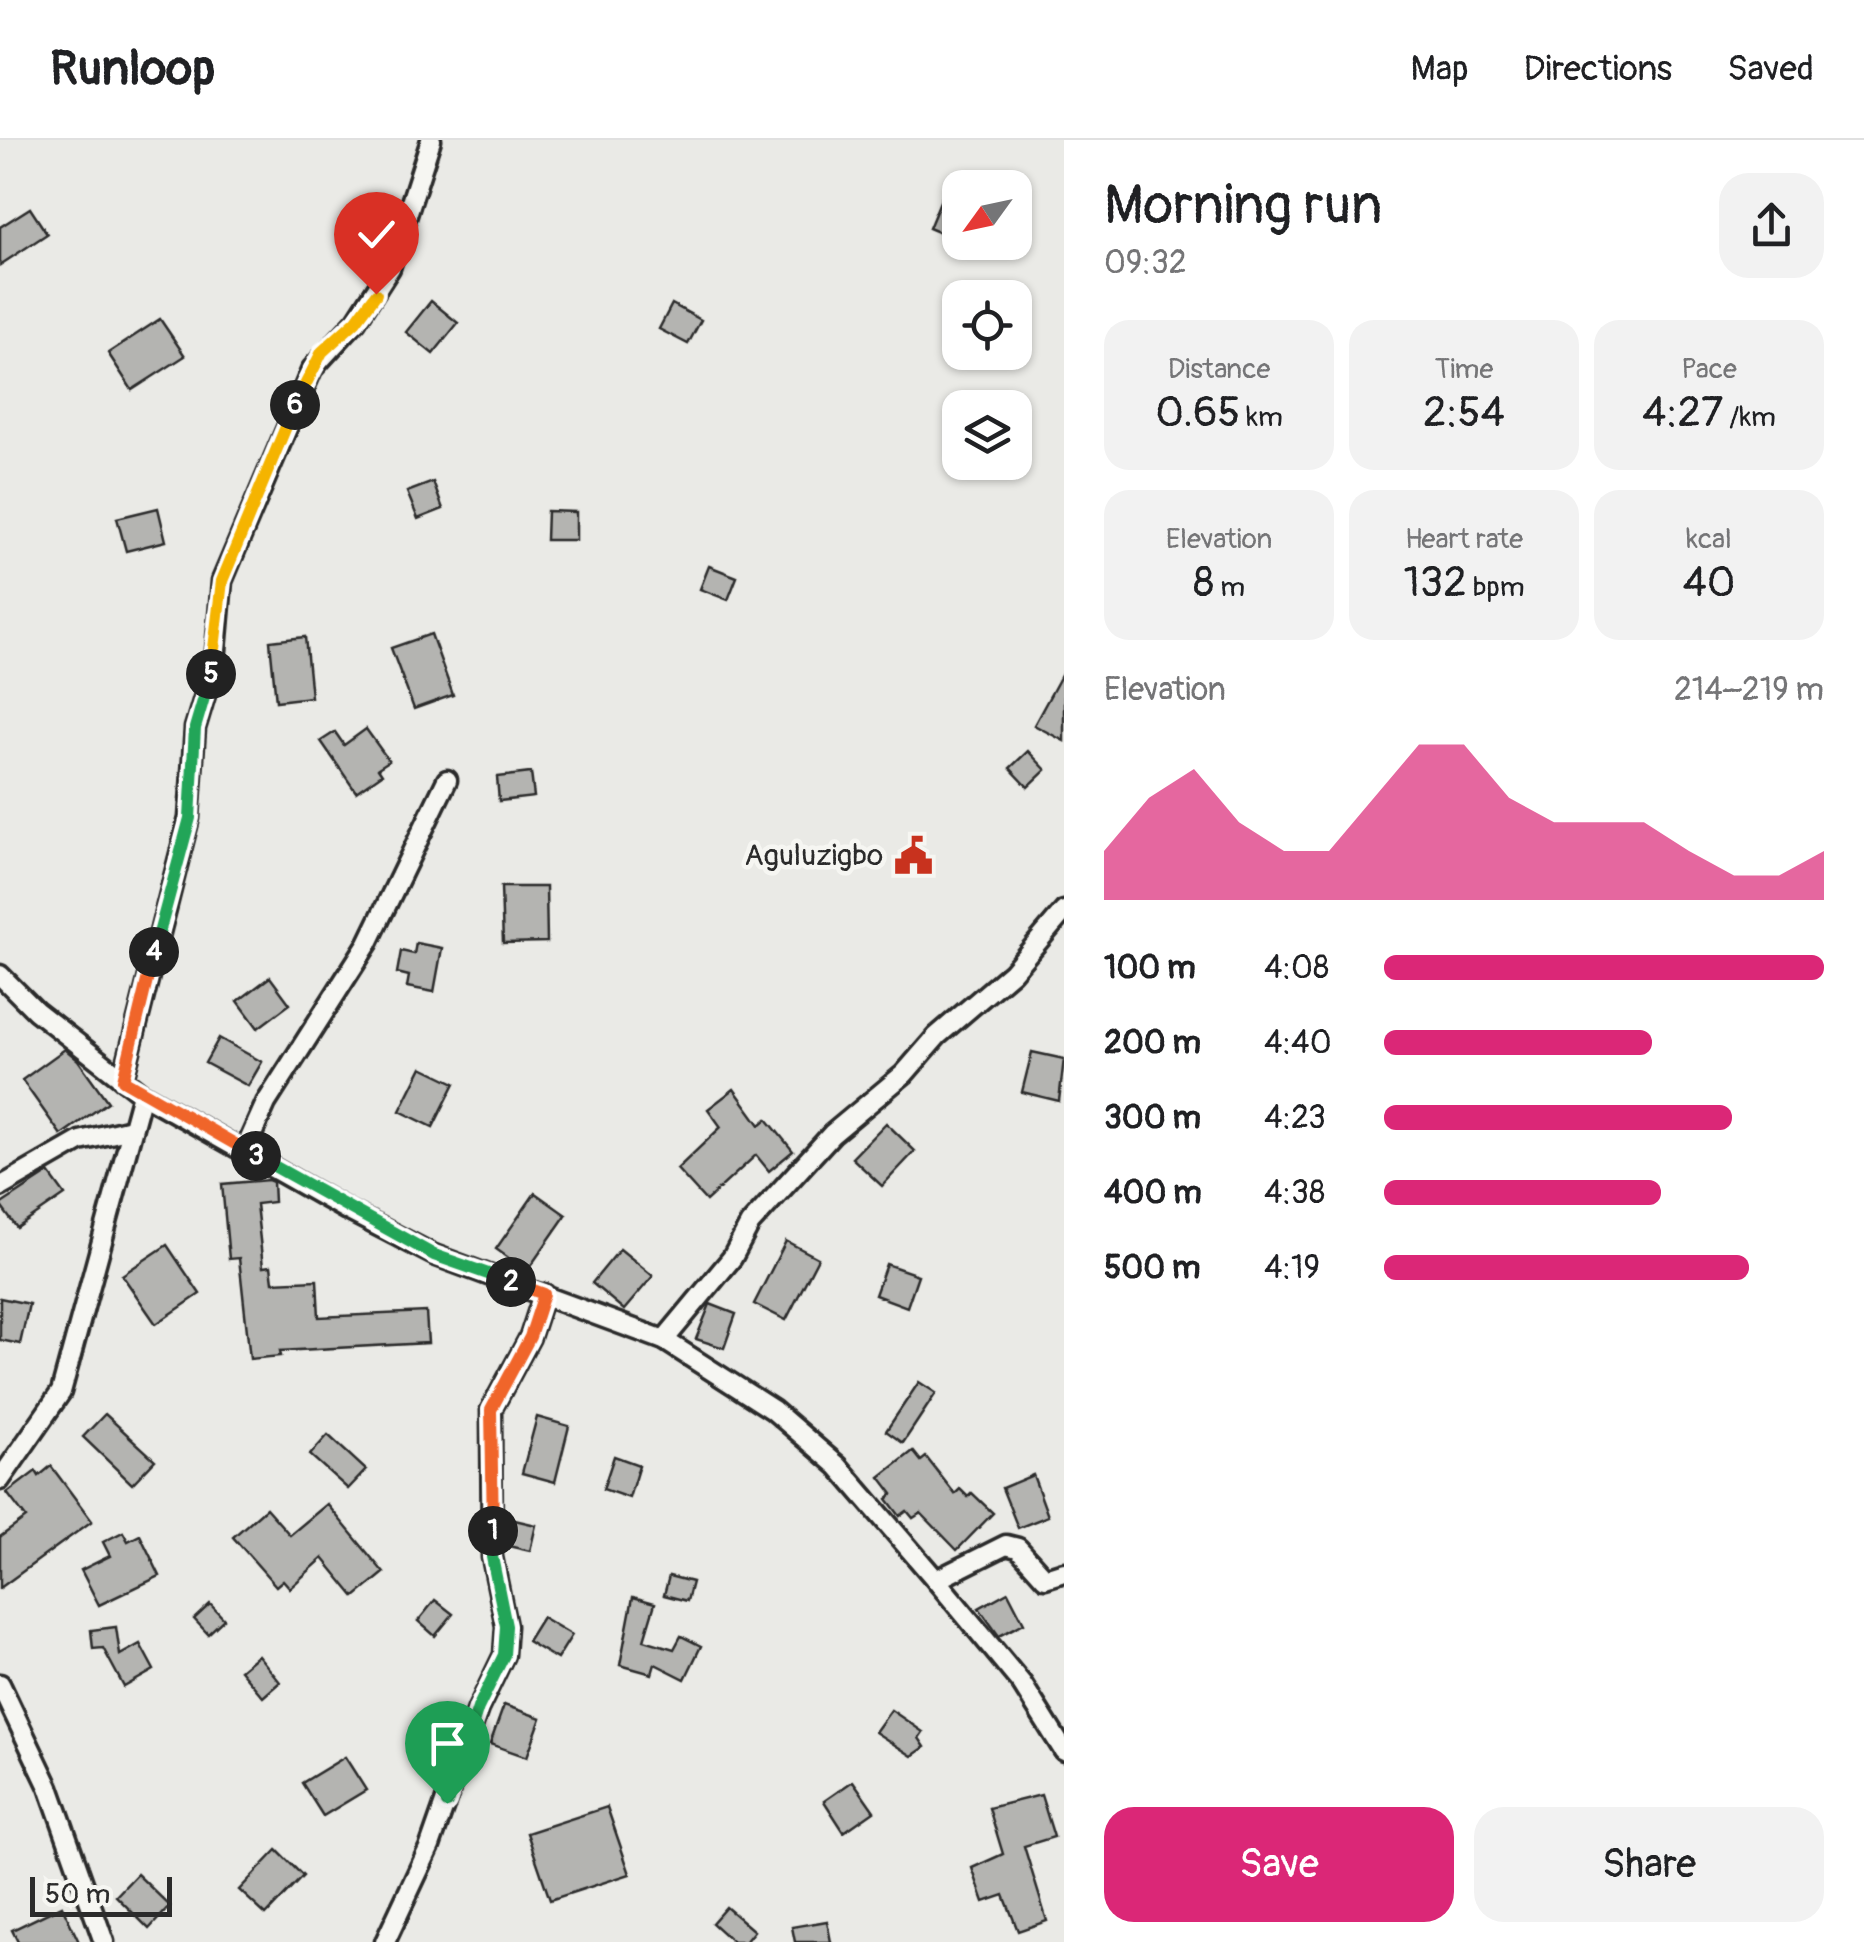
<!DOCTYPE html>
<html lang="en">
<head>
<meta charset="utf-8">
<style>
	body { margin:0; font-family:Pangolin,sans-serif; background:#f2f2f2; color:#202124; height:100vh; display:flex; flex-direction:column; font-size:38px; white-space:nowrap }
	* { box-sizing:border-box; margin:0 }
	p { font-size:32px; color:#757577 }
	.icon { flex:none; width:55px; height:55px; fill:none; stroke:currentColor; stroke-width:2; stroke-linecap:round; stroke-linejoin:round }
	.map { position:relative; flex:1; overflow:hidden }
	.panel { display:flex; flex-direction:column; background:#fff; width:800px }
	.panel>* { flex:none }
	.needle { width:65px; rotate:237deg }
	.fabs { position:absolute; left:942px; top:30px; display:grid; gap:20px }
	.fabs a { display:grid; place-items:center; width:90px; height:90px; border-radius:20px; background:#fff; box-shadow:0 2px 8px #0004; font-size:50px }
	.scale { position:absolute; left:30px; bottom:25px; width:142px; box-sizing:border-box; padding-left:10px; border:5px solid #2b2b2b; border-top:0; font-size:28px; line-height:35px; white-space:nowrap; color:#2b2b2b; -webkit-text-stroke:8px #f6f6f2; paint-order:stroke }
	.pin { position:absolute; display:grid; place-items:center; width:85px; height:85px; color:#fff; margin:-102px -42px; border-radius:50% 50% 50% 0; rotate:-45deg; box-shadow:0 0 10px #0007 }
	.pin .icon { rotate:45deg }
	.km { position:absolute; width:50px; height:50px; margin:-25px; border-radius:50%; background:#222; color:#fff; font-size:28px; line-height:50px; text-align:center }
	.round { display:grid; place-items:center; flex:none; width:105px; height:105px; border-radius:30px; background:#f2f2f2 }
	.headline { display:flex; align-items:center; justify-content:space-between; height:170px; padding:0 40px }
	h1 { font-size:55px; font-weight:600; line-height:75px }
	.figures { display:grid; grid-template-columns:repeat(3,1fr); gap:15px; height:170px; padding:10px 40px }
	.figures div { display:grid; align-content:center; border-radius:25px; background:#f2f2f2; text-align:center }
	.figures b { font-size:42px; font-weight:600 }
	.figures small { font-size:28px; font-weight:400 }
	.figures p { font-size:28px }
	.chart { height:280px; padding:20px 40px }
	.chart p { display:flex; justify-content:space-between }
	.chart svg { width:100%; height:180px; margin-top:10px; fill:#db2777; opacity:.7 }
	.button { display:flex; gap:20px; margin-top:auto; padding:20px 40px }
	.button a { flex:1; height:115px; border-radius:30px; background:#db2777; color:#fff; font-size:40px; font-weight:600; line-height:115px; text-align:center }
	.button a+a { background:#f2f2f2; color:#202124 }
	ul { padding:0 40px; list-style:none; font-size:32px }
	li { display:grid; grid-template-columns:160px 120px 1fr; align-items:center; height:75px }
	li i { height:25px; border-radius:12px; background:#db2777 }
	header { display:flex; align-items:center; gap:60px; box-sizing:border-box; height:140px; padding:0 50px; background:#fff; border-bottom:2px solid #e0e0e0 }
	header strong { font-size:48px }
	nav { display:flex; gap:55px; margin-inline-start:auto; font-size:35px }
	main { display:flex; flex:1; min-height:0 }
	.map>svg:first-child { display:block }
</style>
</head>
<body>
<header>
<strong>Runloop</strong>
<nav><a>Map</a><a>Directions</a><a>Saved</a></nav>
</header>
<main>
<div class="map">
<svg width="1064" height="1802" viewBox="0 0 1064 1802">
	<rect width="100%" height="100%" fill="#eaeae6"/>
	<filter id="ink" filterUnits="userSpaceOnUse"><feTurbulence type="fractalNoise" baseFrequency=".01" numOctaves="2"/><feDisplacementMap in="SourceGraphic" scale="20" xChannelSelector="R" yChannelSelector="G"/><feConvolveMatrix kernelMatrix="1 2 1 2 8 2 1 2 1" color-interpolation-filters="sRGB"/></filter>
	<g filter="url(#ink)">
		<g fill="#b4b4b1" stroke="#2b2b2b" stroke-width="2.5">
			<path d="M941,59L960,67V101L929,88Z"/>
			<path d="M30,68L47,94L0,125V87Z"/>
			<path d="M431,161L458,183L433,214L406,192Z"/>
			<path d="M672,164L701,180L688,204L659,189Z"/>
			<path d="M160,179L185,216L132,250L108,213Z"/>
			<path d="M433,342L443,369L418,379L407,352Z"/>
			<path d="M158,368L166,401L126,411L117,378Z"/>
			<path d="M547,371L576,372V400H546Z"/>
			<path d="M709,426L737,437L728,460L700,449Z"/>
			<path d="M431,494L453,555L414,569L391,508Z"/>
			<path d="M305,497L311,557L276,561L270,501Z"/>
			<path d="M1064,530V601L1034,585Z"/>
			<path d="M366,589L389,621L378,628L382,634L356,652L321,601L335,592L344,605Z"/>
			<path d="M1028,611L1046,630L1028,647L1010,628Z"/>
			<path d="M531,633L534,657L499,661L497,637Z"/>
			<path d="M501,747H546L547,802L503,803Z"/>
			<path d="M416,803L442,808L434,852L407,847L409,836L397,833L401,811L414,814Z"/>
			<path d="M270,837L290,864L258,888L238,861Z"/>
			<path d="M219,898L262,922L248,946L205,923Z"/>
			<path d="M65,909L78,920L108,962L61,995L22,940Z"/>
			<path d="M1032,912L1064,919L1059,961L1022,952Z"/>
			<path d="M422,927L455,943L433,987L400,971Z"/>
			<path d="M734,949L760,985L767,979L793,1011L769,1031L756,1015L706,1061L677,1029L721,987L708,969Z"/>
			<path d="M886,983L915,1011L882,1046L852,1018Z"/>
			<path d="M49,1033L65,1055L17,1088L0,1065Z"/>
			<path d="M268,1040L273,1042L274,1062L256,1064L263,1127L271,1126L273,1142L317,1140L319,1177L426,1172L428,1203L280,1211L281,1216L250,1219L239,1118L229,1119L222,1044Z"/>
			<path d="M535,1053L566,1075L527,1131L496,1109Z"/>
			<path d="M786,1101L818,1118L786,1180L754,1164Z"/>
			<path d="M167,1105L200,1154L156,1184L122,1135Z"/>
			<path d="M620,1109L653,1136L624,1170L592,1143Z"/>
			<path d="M886,1124L918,1135L907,1167L875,1155Z"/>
			<path d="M0,1158L29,1164L20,1204L0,1200Z"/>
			<path d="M710,1164L736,1174L724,1208L696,1199Z"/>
			<path d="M919,1242L936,1253L903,1303L886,1291Z"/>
			<path d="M105,1274L155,1320L132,1344L83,1297Z"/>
			<path d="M537,1277L569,1286L555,1342L522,1333Z"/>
			<path d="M328,1295L366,1330L348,1349L310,1315Z"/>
			<path d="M913,1311L921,1321L926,1317L955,1354L960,1349L968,1357L972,1353L993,1373L957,1410L921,1373L913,1378L907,1371L900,1376L887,1359L893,1354L880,1337Z"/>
			<path d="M614,1316L639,1325L629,1358L603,1349Z"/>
			<path d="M51,1326L92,1381L0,1448V1397L26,1378L7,1353L36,1331L39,1336Z"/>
			<path d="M1033,1335L1048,1376L1018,1388L1002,1348Z"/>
			<path d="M327,1364L384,1433L355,1457L323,1418L290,1448L283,1440L276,1446L233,1397L266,1368L290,1395Z"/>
			<path d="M506,1378L536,1385L530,1411L504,1405Z"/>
			<path d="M123,1392L128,1401L140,1395L160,1436L99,1465L81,1430L110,1416L103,1402Z"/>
			<path d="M669,1436L692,1442L687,1461L664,1455Z"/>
			<path d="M1008,1452L1024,1483L999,1496L979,1468Z"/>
			<path d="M633,1457L655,1463L644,1500L674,1509L681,1496L701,1506L685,1539L655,1524L652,1534L620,1525Z"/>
			<path d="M435,1460L453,1474L435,1496L418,1481Z"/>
			<path d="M210,1464L224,1479L208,1494L194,1479Z"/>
			<path d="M542,1477L572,1495L557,1519L527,1501Z"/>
			<path d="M116,1487L120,1515L140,1504L154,1530L124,1547L103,1508L93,1509L91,1490Z"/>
			<path d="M258,1515L280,1542L263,1557L240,1530Z"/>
			<path d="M504,1565L541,1578L527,1617L490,1604Z"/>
			<path d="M891,1570L923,1592L919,1598L925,1607L912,1616L875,1592Z"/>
			<path d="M345,1617L366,1650L323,1676L302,1643Z"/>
			<path d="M853,1641L874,1671L844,1692L824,1661Z"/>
			<path d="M1041,1655L1054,1697L1024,1706L1047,1781L1018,1791L1004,1755L984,1762L972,1728L1003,1714L989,1668Z"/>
			<path d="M607,1667L630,1734L550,1760L527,1693Z"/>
			<path d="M277,1710L303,1736L266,1775L239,1750Z"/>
			<path d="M137,1734L170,1766L149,1789L116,1756Z"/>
			<path d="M62,1766L79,1802H18L12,1790Z"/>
			<path d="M726,1767L754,1791L745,1802H733L712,1783Z"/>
			<path d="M827,1781L831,1802H795L792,1787Z"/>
		</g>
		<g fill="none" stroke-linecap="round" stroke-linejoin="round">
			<defs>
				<g id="street">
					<path d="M0,835L36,871L142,954L347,1070L434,1115L664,1200L773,1270L838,1326L936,1440L1022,1544L1064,1611"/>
					<path d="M123,939L189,678L195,588L215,522L222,441L312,229L356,181L390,128L431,0"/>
					<path d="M245,1010L266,963L368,803L447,640"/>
					<path d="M0,1047L80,1001L131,989"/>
					<path d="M664,1200L732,1118L750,1084L832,994L904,934L937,896L1012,832L1064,771"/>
					<path d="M0,1340L61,1252L142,954"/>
					<path d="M936,1440L1006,1405L1018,1408L1045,1438L1064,1432"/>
					<path d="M0,1544L49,1647L104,1802"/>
					<path d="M385,1802L430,1706L478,1569L504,1515L506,1486L492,1417L491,1270L530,1197L544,1154"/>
				</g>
			</defs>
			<use href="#street" stroke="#2b2b2b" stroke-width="25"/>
			<use href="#street" stroke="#f6f6f2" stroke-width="18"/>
		</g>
	</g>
	<g fill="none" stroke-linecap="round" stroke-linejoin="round" filter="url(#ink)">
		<defs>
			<path id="split-1" d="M447,1663L478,1568L504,1515L506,1486L492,1417L493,1391"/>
			<path id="split-2" d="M493,1391L491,1270L530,1197L544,1154L511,1142"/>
			<path id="split-3" d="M256,1016L434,1115L511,1142"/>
			<path id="split-4" d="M154,812L123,940L256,1016"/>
			<path id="split-5" d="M154,812L190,678L195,588L211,534"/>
			<path id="split-6" d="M211,534L222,441L295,265"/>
			<path id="split-7" d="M295,265L322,212L356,181L376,154"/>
		</defs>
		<use href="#split-1" stroke="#fff" stroke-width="20"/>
		<use href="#split-2" stroke="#fff" stroke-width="20"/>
		<use href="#split-3" stroke="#fff" stroke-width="20"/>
		<use href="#split-4" stroke="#fff" stroke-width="20"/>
		<use href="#split-5" stroke="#fff" stroke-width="20"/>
		<use href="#split-6" stroke="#fff" stroke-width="20"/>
		<use href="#split-7" stroke="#fff" stroke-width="20"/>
		<use href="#split-1" stroke="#22a559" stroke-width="12"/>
		<use href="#split-2" stroke="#f0652b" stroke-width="12"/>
		<use href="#split-3" stroke="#22a559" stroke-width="12"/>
		<use href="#split-4" stroke="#f0652b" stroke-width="12"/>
		<use href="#split-5" stroke="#22a559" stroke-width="12"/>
		<use href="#split-6" stroke="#f5b400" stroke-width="12"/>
		<use href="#split-7" stroke="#f5b400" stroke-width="12"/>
	</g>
	<defs>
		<symbol id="civic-bare" viewBox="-9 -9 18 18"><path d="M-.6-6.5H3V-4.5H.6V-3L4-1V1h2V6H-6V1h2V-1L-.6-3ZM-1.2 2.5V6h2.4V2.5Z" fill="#c8321e" stroke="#f6f6f2" stroke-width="2.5" paint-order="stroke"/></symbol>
	</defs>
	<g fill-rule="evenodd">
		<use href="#civic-bare" x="886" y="688" width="55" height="55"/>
	</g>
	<g text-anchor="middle" stroke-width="9" stroke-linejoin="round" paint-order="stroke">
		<g font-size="30" fill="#2b2b2b" stroke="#f6f6f2" text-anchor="end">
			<text x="883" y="725">Aguluzigbo</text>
		</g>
	</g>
</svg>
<div class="fabs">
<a><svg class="needle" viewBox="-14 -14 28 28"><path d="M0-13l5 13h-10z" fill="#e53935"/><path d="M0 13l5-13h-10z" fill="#757577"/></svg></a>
<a><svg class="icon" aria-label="locate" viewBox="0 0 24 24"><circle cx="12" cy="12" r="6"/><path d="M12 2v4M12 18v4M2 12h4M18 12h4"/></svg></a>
<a><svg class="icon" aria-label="layers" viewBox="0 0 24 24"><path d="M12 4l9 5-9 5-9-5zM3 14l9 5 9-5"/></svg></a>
</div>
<div class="scale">50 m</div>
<div class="pin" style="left:447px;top:1663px;background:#1e9e55"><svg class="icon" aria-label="arrive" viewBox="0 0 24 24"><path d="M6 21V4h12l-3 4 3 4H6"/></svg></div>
<div class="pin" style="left:376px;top:154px;background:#d93025"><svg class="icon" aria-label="check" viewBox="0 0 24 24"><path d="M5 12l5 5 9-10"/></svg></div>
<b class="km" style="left:493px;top:1391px">1</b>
<b class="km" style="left:511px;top:1142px">2</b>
<b class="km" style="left:256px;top:1016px">3</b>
<b class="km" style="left:154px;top:812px">4</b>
<b class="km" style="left:211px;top:534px">5</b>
<b class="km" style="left:295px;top:265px">6</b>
</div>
<section class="panel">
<div class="headline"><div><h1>Morning run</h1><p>09:32</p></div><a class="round"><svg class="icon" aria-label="share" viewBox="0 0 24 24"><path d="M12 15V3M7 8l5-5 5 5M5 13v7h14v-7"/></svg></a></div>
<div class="figures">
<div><p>Distance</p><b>0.65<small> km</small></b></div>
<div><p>Time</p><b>2:54</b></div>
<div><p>Pace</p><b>4:27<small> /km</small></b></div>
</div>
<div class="figures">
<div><p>Elevation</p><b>8<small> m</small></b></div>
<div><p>Heart rate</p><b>132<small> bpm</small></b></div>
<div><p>kcal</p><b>40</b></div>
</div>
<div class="chart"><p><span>Elevation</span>214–219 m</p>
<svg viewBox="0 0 160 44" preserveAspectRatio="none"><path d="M0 44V32L10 19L20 12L30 25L40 32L50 32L60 19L70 6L80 6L90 19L100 25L110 25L120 25L130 32L140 38L150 38L160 32V44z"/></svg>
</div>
<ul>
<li><b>100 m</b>4:08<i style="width:100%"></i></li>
<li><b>200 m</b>4:40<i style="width:61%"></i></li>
<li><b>300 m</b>4:23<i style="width:79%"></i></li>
<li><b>400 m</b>4:38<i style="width:63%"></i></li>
<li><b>500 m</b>4:19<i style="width:83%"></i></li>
</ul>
<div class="button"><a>Save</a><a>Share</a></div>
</section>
</main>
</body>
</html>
